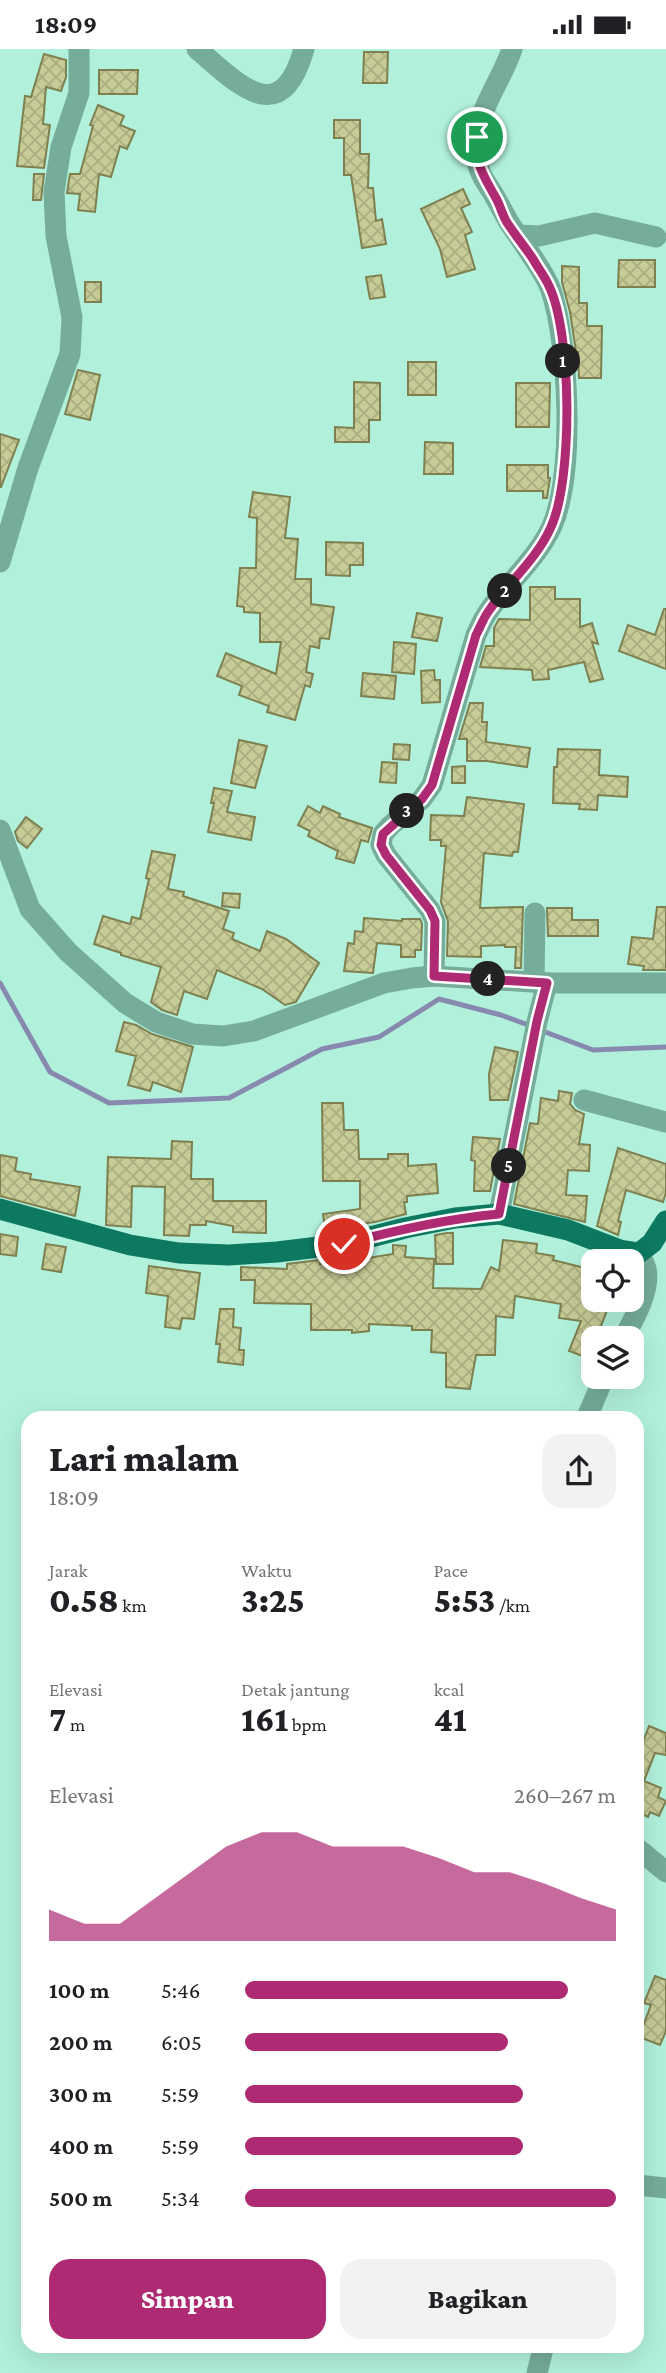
<!DOCTYPE html>
<html lang="id">
<head>
<meta charset="utf-8">
<style>
	body { margin:0; font-family:"Crimson Pro",serif; background:#f2f2f2; color:#202124; height:100vh; display:flex; flex-direction:column; font-size:26px; white-space:nowrap }
	* { box-sizing:border-box; margin:0 }
	p { font-size:23px; color:#757577 }
	.icon { flex:none; width:38px; height:38px; fill:none; stroke:currentColor; stroke-width:2; stroke-linecap:round; stroke-linejoin:round }
	.map { position:relative; flex:1; overflow:hidden }
	.details { position:absolute; left:21px; top:1362px; width:623px; height:942px; display:flex; flex-direction:column; background:#fff; border-radius:21px; box-shadow:0 7px 28px #0002 }
	.details>* { flex:none }
	.tools { position:absolute; left:581px; top:1200px; display:grid; gap:14px }
	.tools a { display:grid; place-items:center; width:63px; height:63px; border-radius:14px; background:#fff; box-shadow:0 7px 28px #0002; font-size:35px }
	.pin { position:absolute; display:grid; place-items:center; width:60px; height:60px; color:#fff; margin:-30px; border:4px solid #fff; border-radius:50%; box-shadow:0 2px 7px #0007 }
	.km { position:absolute; width:35px; height:35px; margin:-18px; border-radius:50%; background:#222; color:#fff; font-size:19px; line-height:35px; text-align:center }
	.round { display:grid; place-items:center; flex:none; width:74px; height:74px; border-radius:21px; background:#f2f2f2 }
	.overview { display:flex; align-items:center; justify-content:space-between; height:119px; padding:0 28px }
	h1 { font-size:38px; font-weight:800; line-height:52px }
	.stats { display:grid; grid-template-columns:repeat(3,1fr); gap:10px; height:119px; padding:7px 28px }
	.stats div { display:grid; align-content:center }
	.stats b { font-size:35px; font-weight:800 }
	.stats small { font-size:19px; font-weight:400 }
	.stats p { font-size:19px }
	.chart { height:196px; padding:14px 28px }
	.chart p { display:flex; justify-content:space-between }
	.chart svg { width:100%; height:126px; margin-top:7px; fill:#ae2a73; opacity:.7 }
	.button { display:flex; gap:14px; margin-top:auto; padding:14px 28px }
	.button a { flex:1; height:80px; border-radius:21px; background:#ae2a73; color:#fff; font-size:28px; font-weight:800; line-height:80px; text-align:center }
	.button a+a { background:#f2f2f2; color:#202124 }
	ul { padding:0 28px; list-style:none; font-size:23px }
	li { display:grid; grid-template-columns:112px 84px 1fr; align-items:center; height:52px }
	li i { height:18px; border-radius:9px; background:#ae2a73 }
	.status { display:flex; justify-content:space-between; align-items:center; height:49px; padding:0 35px; background:#fff; direction:ltr }
	.status svg { height:19px; fill:currentColor }
	.map>svg:first-child { display:block }
</style>
</head>
<body>
<div class="status"><b>18:09</b><svg viewBox="0 0 49 12"><path d="M0 12V9h3v3zM5 12V6h3v6zM10 12V3h3v9zM15 12V0h3v12zM26 1h20v11H26zM47 4h2v5h-2z"/></svg></div>
<div class="map">
<svg width="666" height="2324" viewBox="0 0 666 2324">
	<defs>
		<pattern id="building-cross-hatch" width="8" height="8" patternUnits="userSpaceOnUse" patternTransform="scale(1.75)"><rect width="8" height="8" fill="#c7cb96"/><path d="M0 0l8 8M0 8l8-8" fill="none" stroke="#aaae81"/></pattern>
	</defs>
	<rect width="100%" height="100%" fill="#b1f1dc"/>
	<g fill="none" stroke-linecap="round" stroke-linejoin="round">
		<g stroke="#8789af" stroke-width="5">
			<path d="M0,934L50,1023L109,1054L229,1049L322,1000L379,988L439,950L501,966L531,977"/>
			<path d="M540,981L593,1001L666,998"/>
		</g>
	</g>
	<g fill="url(#building-cross-hatch)" stroke="#7e814f" stroke-width="2">
		<path d="M364,3H388L387,34H363Z"/>
		<path d="M44,5L66,11V28L61,42L46,38L43,75L50,76L44,119L17,117L25,47L31,48Z"/>
		<path d="M99,21H138L137,45H99Z"/>
		<path d="M98,56L124,67L120,76L135,82L127,100L120,97L111,128L99,125L95,163L78,161L80,145L67,144L70,125H80L93,77L90,76Z"/>
		<path d="M334,71H360V105H369L368,139H373L376,172L382,170L386,195L362,199L351,126H344V89H334Z"/>
		<path d="M34,125H44L41,151H33Z"/>
		<path d="M463,140L470,155L461,159L472,183L465,186L475,220L447,228L440,200L421,160Z"/>
		<path d="M619,211H655V238H618Z"/>
		<path d="M562,217L579,218V254H587V277H602L601,329H579L578,303H576L570,263L562,233Z"/>
		<path d="M381,226L385,248L370,250L366,228Z"/>
		<rect x="85" y="233" width="16" height="20"/>
		<rect x="408" y="313" width="28" height="33"/>
		<path d="M78,321L100,326L90,371L65,365Z"/>
		<path d="M354,333L380,334V371H369V393H335V378L354,379Z"/>
		<path d="M516,334H550L549,378H516Z"/>
		<path d="M0,385L19,391L1,438H0Z"/>
		<path d="M425,393L453,394V425H424Z"/>
		<path d="M507,416H548V429H550L547,449H543V442H507Z"/>
		<path d="M253,443L290,448L285,489L298,490L295,530H311V555L334,558L329,590L320,589L319,599L310,597L306,623L313,625L310,638L305,636L295,671L267,663L269,657L239,646L242,637L217,627L226,604L276,625L281,593H260V564L244,563V558L237,557L240,519H256L257,469L249,468Z"/>
		<path d="M326,493L363,494V516H350V527L326,526Z"/>
		<path d="M530,538H555V550H580V578L592,574L598,595L592,593L603,630L590,633L584,613L548,621L549,630L533,631L532,621L480,618L486,597H494V579L499,570L530,571Z"/>
		<path d="M664,560H666V620L619,602L628,576L655,586Z"/>
		<path d="M417,564L442,569L437,592L412,588Z"/>
		<path d="M394,593L416,595L414,625L392,623Z"/>
		<path d="M434,621L435,631H440V653L422,654L421,622Z"/>
		<path d="M363,624L396,627L394,650L361,647Z"/>
		<path d="M470,654H483L482,673H487L486,693L530,699L527,718L487,712H467V690H459Z"/>
		<path d="M239,691L267,697L255,739L231,734Z"/>
		<path d="M394,695L410,696L409,711L393,710Z"/>
		<path d="M558,700L600,701L599,726L628,728L627,748L598,746L597,761L579,760L580,755L553,754L554,718H557Z"/>
		<path d="M382,713L397,714L396,734L380,733Z"/>
		<path d="M465,717V734H452V718Z"/>
		<path d="M214,739L232,742L227,763L255,768L251,791L208,783L214,754H211Z"/>
		<path d="M467,748L524,755L518,803H513L512,807L484,804L480,859L523,858L521,919H515L516,898H505V896L481,897V908L447,907L448,872L441,853L446,797H441V791H430L431,766L464,767Z"/>
		<path d="M308,757L320,764L323,757L340,765L339,768L372,779L368,793L361,791L354,814L336,809L338,802L308,787L310,782L298,776Z"/>
		<path d="M26,768L42,780L27,799L18,792L15,783Z"/>
		<path d="M152,802L175,806L168,840L184,843L183,847L229,862L223,880L234,884L232,890L260,902L267,882L286,890L319,914L296,953L285,956L262,940L217,921L207,950L184,942L177,966L162,961L151,953L161,918L121,906V904L94,895L103,867L130,875L132,868L140,870L149,830L146,829Z"/>
		<path d="M223,844L240,845L239,859L222,857Z"/>
		<path d="M657,858H666V921H643L644,917L628,915L632,888L653,890Z"/>
		<path d="M547,859H572V871H598V887H548Z"/>
		<path d="M364,869L402,872V870H420L422,875L421,901H415V908H401V896L377,894L373,924L344,922L348,894L354,895L355,882L363,883Z"/>
		<path d="M124,973L136,976L152,985L193,998L181,1043L153,1033L150,1042L128,1036L136,1007L116,1002Z"/>
		<path d="M495,998L518,1003L508,1051H490L489,1025Z"/>
		<path d="M559,1042L572,1044L570,1055L575,1061L584,1065L579,1095L590,1096L589,1122L568,1121L566,1146L587,1147L585,1173L514,1155L530,1074L538,1075L541,1049L558,1052Z"/>
		<path d="M322,1054H343L344,1081H358L359,1110H388V1105H408V1117L436,1115L438,1144L407,1147V1153H404L406,1165L375,1173L325,1179L323,1165L360,1160V1132H323Z"/>
		<path d="M473,1088L500,1090L490,1142H474L475,1112L471,1111Z"/>
		<path d="M172,1092L192,1093L191,1130H213V1152H266V1184L233,1183V1177L206,1172V1176H190L189,1187L164,1186L165,1138L132,1137L131,1178L106,1176L108,1108L171,1110Z"/>
		<path d="M618,1099L666,1115V1143L663,1153L626,1141L618,1172L621,1173L618,1186L597,1177Z"/>
		<path d="M0,1106L17,1109L15,1122L31,1125L30,1130L80,1138L75,1167L0,1147Z"/>
		<path d="M447,1184H453V1215H436L435,1186Z"/>
		<path d="M0,1185L18,1188L16,1207L0,1205Z"/>
		<path d="M503,1191L537,1195L536,1204L554,1207L553,1211L593,1221V1251H611L596,1290H593L588,1309L569,1302L581,1272L559,1269L561,1255L515,1247L513,1269L496,1267L495,1306H476L470,1340L446,1338V1304L431,1303L432,1281H412V1277L369,1275V1282L352,1284V1281H311V1255L254,1254L255,1231H241V1218L287,1220V1215L320,1211V1215L362,1210L393,1205V1196L406,1197L405,1208L434,1210L433,1239L481,1240L491,1218L499,1222Z"/>
		<path d="M46,1195L66,1198L61,1223L42,1220Z"/>
		<path d="M149,1217L200,1224L194,1270L182,1269L180,1280L165,1278L168,1247L146,1244Z"/>
		<path d="M220,1260H234L233,1278L241,1279L239,1301H244L243,1316L218,1313L220,1295H216Z"/>
		<path d="M649,1677L666,1684V1706L655,1704L644,1732L661,1739L658,1748L666,1752L659,1767L650,1763L648,1768L637,1763V1709Z"/>
		<path d="M655,1927L666,1931V1982L660,1996L639,1988L651,1956L644,1954Z"/>
	</g>
	<g fill="none" stroke-linecap="round" stroke-linejoin="round">
		<g stroke="#75ac9a" stroke-width="21">
			<path d="M197,0C238,35 281,82 304,0"/>
			<path d="M512,0C499,40 463,77 480,122C483,131 491,140 496,150C504,163 508,175 518,186L539,187L595,174L656,188"/>
			<path d="M0,513L28,419L70,305L72,268L56,187L54,143L61,98L79,44V0"/>
			<path d="M0,781L30,860L68,903L125,954L156,973L192,985L223,987L254,982L384,934L412,929L434,927L547,934H666"/>
			<path d="M434,927L435,872L430,861L386,806L381,796L383,785L390,777L422,750L432,736L476,586C480,578 483,570 488,563C508,533 537,510 552,477C575,424 569,297 551,241C544,222 529,204 518,186"/>
			<path d="M534,933L535,864"/>
			<path d="M584,1051L666,1073"/>
			<path d="M499,1165L537,973L547,934"/>
			<path d="M623,1290C633,1272 651,1241 646,1220C645,1215 641,1209 639,1204"/>
			<path d="M587,1368L604,1328"/>
			<path d="M637,1799L666,1823"/>
			<path d="M637,2136L666,2139"/>
			<path d="M537,2324L544,2296"/>
		</g>
		<path stroke="#0d7960" stroke-width="21" d="M0,1160L130,1196L179,1204L229,1206L277,1203L344,1195L405,1179L455,1169L499,1165L568,1181L620,1201L639,1204L652,1194L666,1172"/>
	</g>
	<g fill="none" stroke-linecap="round" stroke-linejoin="round">
		<defs>
			<path id="route" d="M344,1195C396,1181 446,1170 499,1165L537,972L547,934L434,927L435,872L430,861L386,806L381,796L383,785L422,750L432,736L476,586C480,579 483,570 488,563C508,534 537,510 551,478C573,430 572,284 549,237C545,228 538,219 533,210C525,198 516,187 508,175C503,168 501,159 497,151C484,127 475,117 477,88"/>
		</defs>
		<use href="#route" stroke="#fff" stroke-width="14"/>
		<use href="#route" stroke="#ae2a73" stroke-width="9"/>
	</g>
</svg>
<div class="tools">
<a><svg class="icon" aria-label="locate" viewBox="0 0 24 24"><circle cx="12" cy="12" r="6"/><path d="M12 2v4M12 18v4M2 12h4M18 12h4"/></svg></a>
<a><svg class="icon" aria-label="layers" viewBox="0 0 24 24"><path d="M12 4l9 5-9 5-9-5zM3 14l9 5 9-5"/></svg></a>
</div>
<div class="pin" style="left:477px;top:88px;background:#1e9e55"><svg class="icon" aria-label="arrive" viewBox="0 0 24 24"><path d="M6 21V4h12l-3 4 3 4H6"/></svg></div>
<div class="pin" style="left:344px;top:1195px;background:#d93025"><svg class="icon" aria-label="check" viewBox="0 0 24 24"><path d="M5 12l5 5 9-10"/></svg></div>
<b class="km" style="left:563px;top:312px">1</b>
<b class="km" style="left:505px;top:542px">2</b>
<b class="km" style="left:407px;top:762px">3</b>
<b class="km" style="left:488px;top:930px">4</b>
<b class="km" style="left:509px;top:1117px">5</b>
<section class="details">
<div class="overview"><div><h1>Lari malam</h1><p>18:09</p></div><a class="round"><svg class="icon" aria-label="share" viewBox="0 0 24 24"><path d="M12 15V3M7 8l5-5 5 5M5 13v7h14v-7"/></svg></a></div>
<div class="stats">
<div><p>Jarak</p><b>0.58<small> km</small></b></div>
<div><p>Waktu</p><b>3:25</b></div>
<div><p>Pace</p><b>5:53<small> /km</small></b></div>
</div>
<div class="stats">
<div><p>Elevasi</p><b>7<small> m</small></b></div>
<div><p>Detak jantung</p><b>161<small> bpm</small></b></div>
<div><p>kcal</p><b>41</b></div>
</div>
<div class="chart"><p><span>Elevasi</span>260–267 m</p>
<svg viewBox="0 0 160 44" preserveAspectRatio="none"><path d="M0 44V33L10 38L20 38L30 29L40 20L50 11L60 6L70 6L80 11L90 11L100 11L110 15L120 20L130 20L140 24L150 29L160 33V44z"/></svg>
</div>
<ul>
<li><b>100 m</b>5:46<i style="width:87%"></i></li>
<li><b>200 m</b>6:05<i style="width:71%"></i></li>
<li><b>300 m</b>5:59<i style="width:75%"></i></li>
<li><b>400 m</b>5:59<i style="width:75%"></i></li>
<li><b>500 m</b>5:34<i style="width:100%"></i></li>
</ul>
<div class="button"><a>Simpan</a><a>Bagikan</a></div>
</section>
</div>
</body>
</html>
